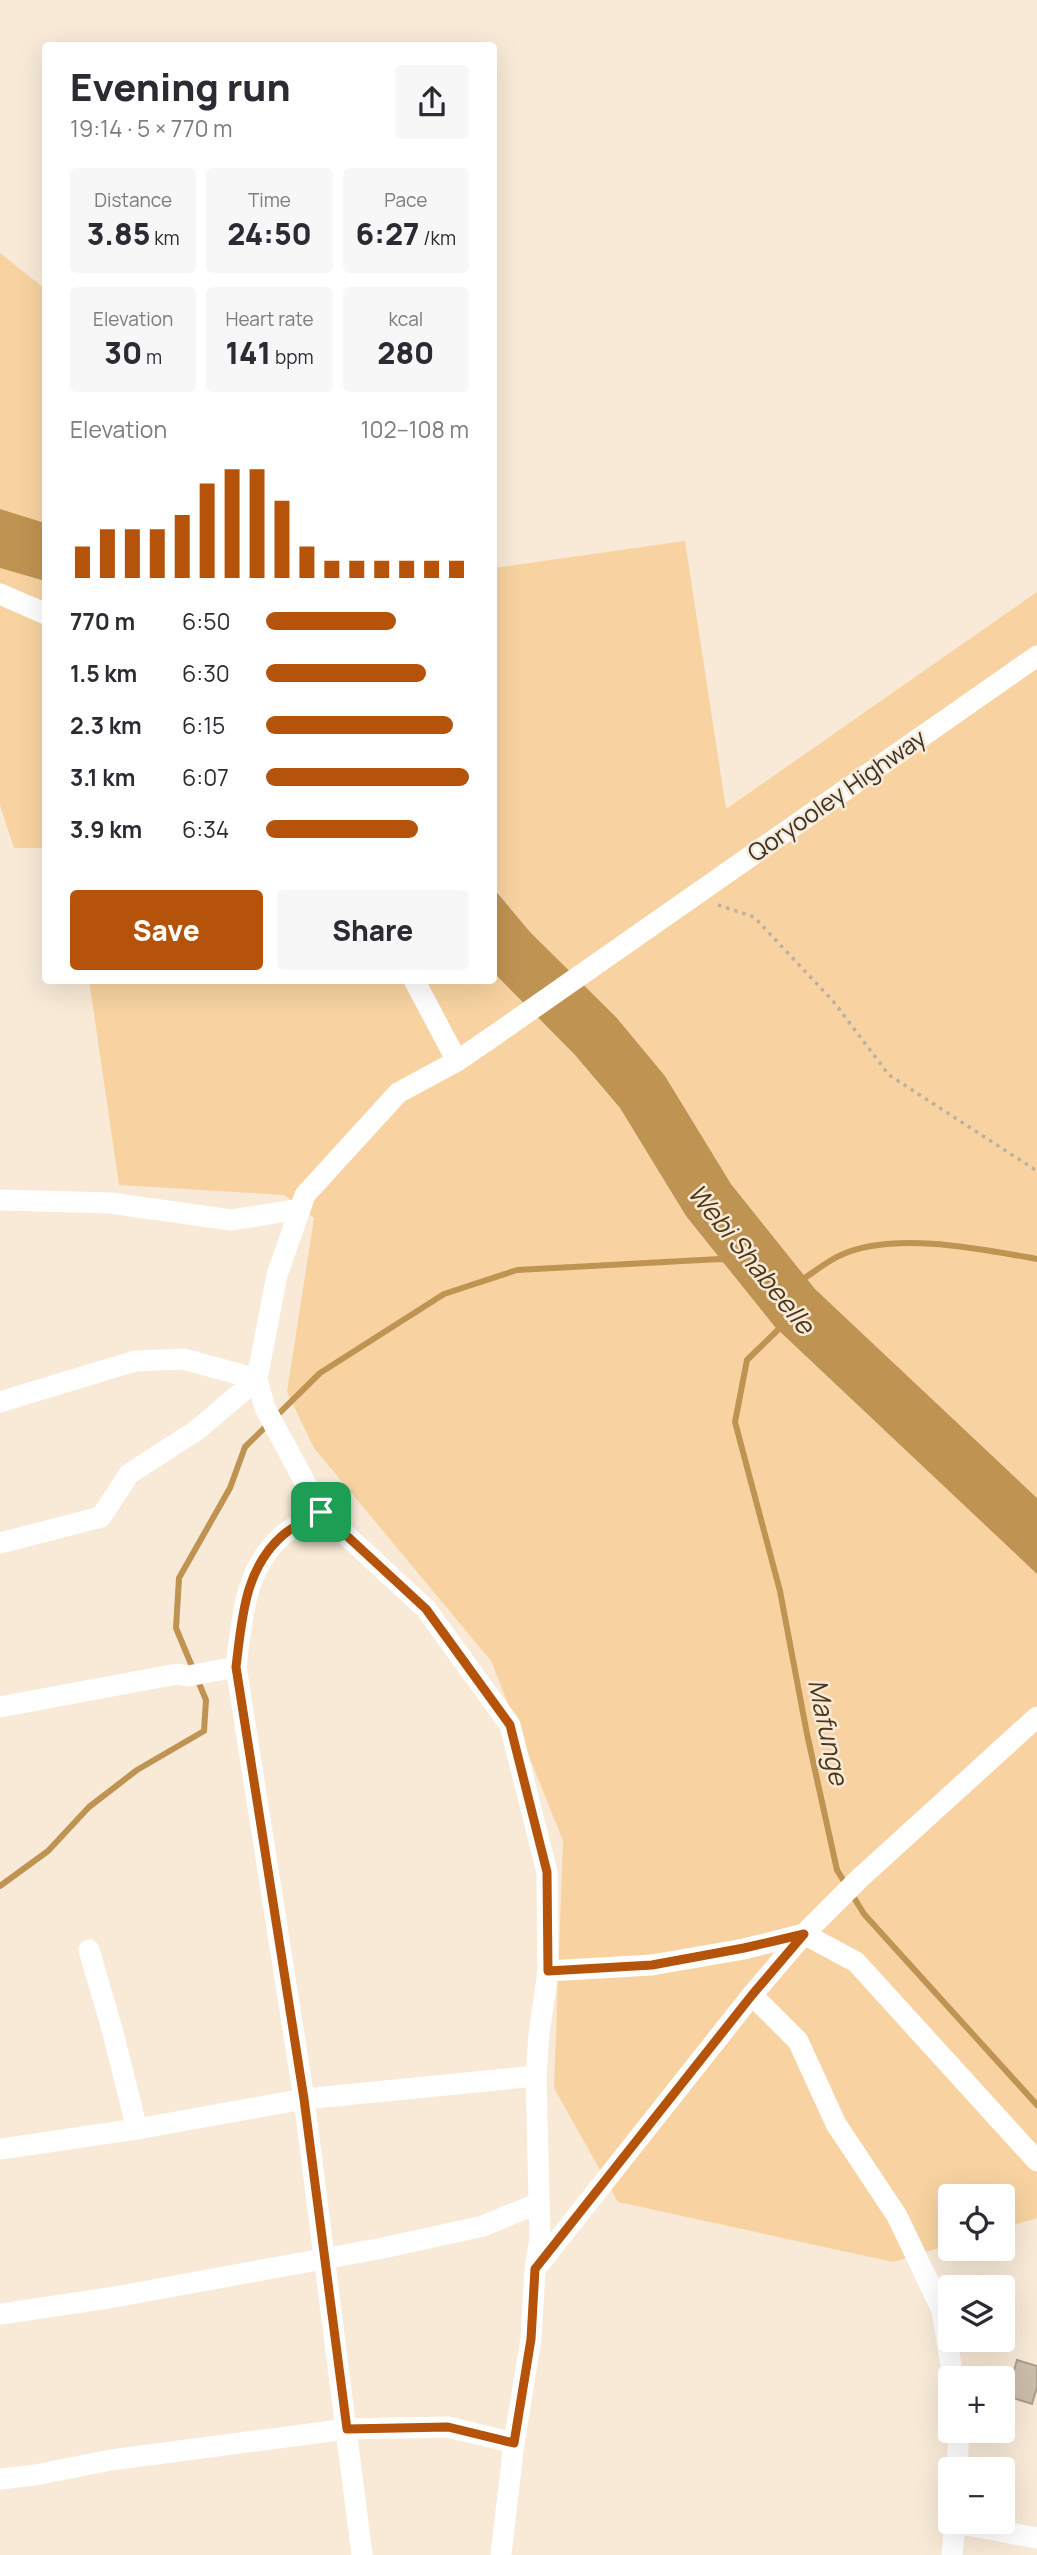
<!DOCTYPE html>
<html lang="en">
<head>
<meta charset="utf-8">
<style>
	body { margin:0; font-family:Manrope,sans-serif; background:#f7f7f7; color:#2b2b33; height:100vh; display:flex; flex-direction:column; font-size:26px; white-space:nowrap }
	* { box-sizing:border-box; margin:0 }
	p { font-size:23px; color:#7c7c81 }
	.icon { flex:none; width:38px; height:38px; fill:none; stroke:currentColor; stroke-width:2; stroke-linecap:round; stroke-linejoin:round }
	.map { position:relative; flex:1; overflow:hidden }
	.sheet { position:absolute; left:42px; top:42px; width:455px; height:942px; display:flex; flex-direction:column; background:#fff; border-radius:7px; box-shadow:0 7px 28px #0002 }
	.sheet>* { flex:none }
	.tools { position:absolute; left:938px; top:2184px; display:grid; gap:14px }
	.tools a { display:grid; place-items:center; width:77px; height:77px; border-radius:7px; background:#fff; box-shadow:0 7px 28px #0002; font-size:35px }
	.pin { position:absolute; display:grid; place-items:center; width:60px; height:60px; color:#fff; margin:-30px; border-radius:14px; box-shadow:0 4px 10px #0006 }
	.round { display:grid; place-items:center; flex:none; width:74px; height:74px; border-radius:7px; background:#f7f7f7 }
	.head { display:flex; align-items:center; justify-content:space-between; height:119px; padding:0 28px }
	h1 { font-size:38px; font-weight:800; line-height:52px }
	.stats { display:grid; grid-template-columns:repeat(3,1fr); gap:10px; height:119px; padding:7px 28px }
	.stats div { display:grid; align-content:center; border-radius:7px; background:#f7f7f7; text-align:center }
	.stats b { font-size:30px; font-weight:800 }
	.stats small { font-size:19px; font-weight:400 }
	.stats p { font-size:19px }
	.chart { height:196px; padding:14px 28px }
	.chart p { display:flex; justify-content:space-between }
	.chart svg { width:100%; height:126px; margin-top:7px; stroke:#b45309; stroke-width:6 }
	.cta { display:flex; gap:14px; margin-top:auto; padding:14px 28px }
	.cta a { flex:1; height:80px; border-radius:7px; background:#b45309; color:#fff; font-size:28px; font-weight:800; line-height:80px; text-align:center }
	.cta a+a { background:#f7f7f7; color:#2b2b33 }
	ul { padding:0 28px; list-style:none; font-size:23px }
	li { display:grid; grid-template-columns:112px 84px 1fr; align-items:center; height:52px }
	li i { height:18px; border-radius:9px; background:#b45309 }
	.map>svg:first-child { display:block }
</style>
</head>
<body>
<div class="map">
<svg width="1037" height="2555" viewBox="0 0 1037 2555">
	<rect width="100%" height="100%" fill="#f8ead7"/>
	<g fill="#f8d3a1">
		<path d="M0,253L45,289V523L0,509Z"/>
		<path d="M685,541L726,809L1037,592V1498L815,1289L731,1184L665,1076L616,1017L531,933L494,889V568Z"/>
		<path d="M0,568L45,581V848H14L0,805Z"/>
		<path d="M494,973L575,1055L620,1108L686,1216L775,1327L1037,1574V2218L1003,2228V2196H950V2245L893,2262L618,2202L554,2088L563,1841L491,1661L314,1448L287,1392L314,1218L284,1195L119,1185L89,980H494Z"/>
	</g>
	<g fill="#bf9352">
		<path d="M0,509L45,523V581L0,568Z"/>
		<path d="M494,889L531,933L616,1017L665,1076L731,1184L815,1289L1037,1498V1574L775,1327L686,1216L620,1108L575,1055L494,973Z"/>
	</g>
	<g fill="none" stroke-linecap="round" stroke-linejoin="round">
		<g stroke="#bf9352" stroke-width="6">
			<path d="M800,1281C813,1273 827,1261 841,1255C894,1231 981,1249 1037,1259"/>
			<path d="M782,1326L747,1360L735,1422L780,1591L807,1734L837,1870L864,1914L1037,2105"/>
			<path d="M0,1886L48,1851L89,1807L137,1770L204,1731L206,1700L176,1628L179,1578L230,1488L245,1447L320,1373L444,1294L517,1270L720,1259L727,1260"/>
		</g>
	</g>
	<path fill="#cabdaa" stroke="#ab9e8c" stroke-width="2" d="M1017,2360L1037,2366V2387L1032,2404L1007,2396Z"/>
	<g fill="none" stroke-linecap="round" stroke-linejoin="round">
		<path stroke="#bcb1a1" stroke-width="3.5" stroke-dasharray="3.5 5" stroke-linecap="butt" d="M718,905L754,917L833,1001L889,1075L1037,1171"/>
		<g stroke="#fff" stroke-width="21">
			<path d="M0,594L46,614"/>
			<path d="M414,980L457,1061"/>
			<path d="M0,1200L110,1203L231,1220L300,1209"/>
			<path d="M0,1402L135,1361L183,1359L257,1379"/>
			<path d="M321,1512C309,1519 293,1526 283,1535C244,1569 242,1619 236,1667L304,2099L362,2555"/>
			<path d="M0,1543L101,1517L129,1474L197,1430L257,1379"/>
			<path d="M0,1707L177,1674L188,1676L236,1667"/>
			<path d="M89,1950L112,2029L137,2129"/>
			<path d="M548,1971L652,1965L744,1949L804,1934L856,1962L1037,2161"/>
			<path d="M752,1995L798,2041L836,2124L897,2216L942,2310L953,2378"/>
			<path d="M0,2149L137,2129L304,2099L536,2076"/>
			<path d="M536,2268L752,1995L804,1934L860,1878L1037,1717"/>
			<path d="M0,2314L109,2298L383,2248L483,2226L539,2203"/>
			<path d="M957,2469L959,2431"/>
			<path d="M0,2479L35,2475L111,2460L347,2429L448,2427L514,2443"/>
			<path d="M955,2523L1037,2538"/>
			<path d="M501,2555L514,2443L531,2339L535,2269L540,2238L536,2076L539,2034L548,1971L547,1872L510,1725L426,1609L321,1512L265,1408L257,1379L277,1275L305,1195L398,1093L457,1061L495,1035L1037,656"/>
			<path d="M952,2555L955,2522"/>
		</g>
	</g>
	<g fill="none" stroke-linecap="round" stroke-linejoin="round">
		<defs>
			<path id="route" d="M321,1512L426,1609L510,1725L547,1872L548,1971L652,1965L744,1948L804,1934L752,1995L535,2269L531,2339L514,2443L448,2427L347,2429L304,2099L236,1667C242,1619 244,1569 283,1535C293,1526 309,1519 321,1512Z"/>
		</defs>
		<use href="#route" stroke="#fff" stroke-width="14"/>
		<use href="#route" stroke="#b45309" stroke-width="9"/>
	</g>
	<g text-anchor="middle" stroke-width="5" stroke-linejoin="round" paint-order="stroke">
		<g font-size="24" fill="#3a342d" stroke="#f8ead7">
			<text transform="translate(837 796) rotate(-35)" y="8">Qoryooley Highway</text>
		</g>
		<g font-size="26" font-style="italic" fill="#4b371a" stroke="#f8ead7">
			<text transform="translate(751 1259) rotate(51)" y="9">Webi Shabeelle</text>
			<text transform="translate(828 1732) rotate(78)" y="9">Mafunge</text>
		</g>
	</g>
</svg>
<div class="tools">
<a><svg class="icon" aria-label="locate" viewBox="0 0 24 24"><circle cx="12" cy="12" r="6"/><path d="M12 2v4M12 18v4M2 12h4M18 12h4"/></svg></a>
<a><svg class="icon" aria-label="layers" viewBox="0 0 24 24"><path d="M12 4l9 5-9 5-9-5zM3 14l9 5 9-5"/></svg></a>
<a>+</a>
<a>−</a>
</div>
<div class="pin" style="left:321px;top:1512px;background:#1e9e55"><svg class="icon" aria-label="arrive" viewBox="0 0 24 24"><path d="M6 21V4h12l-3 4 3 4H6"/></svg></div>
<section class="sheet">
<div class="head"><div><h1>Evening run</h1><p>19:14 · 5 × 770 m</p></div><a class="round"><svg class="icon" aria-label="share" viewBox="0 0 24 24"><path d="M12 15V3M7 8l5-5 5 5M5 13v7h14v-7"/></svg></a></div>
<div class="stats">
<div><p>Distance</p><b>3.85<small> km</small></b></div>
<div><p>Time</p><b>24:50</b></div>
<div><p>Pace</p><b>6:27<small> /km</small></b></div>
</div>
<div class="stats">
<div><p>Elevation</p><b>30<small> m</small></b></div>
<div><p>Heart rate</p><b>141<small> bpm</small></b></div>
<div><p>kcal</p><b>280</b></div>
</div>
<div class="chart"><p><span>Elevation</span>102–108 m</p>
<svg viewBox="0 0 160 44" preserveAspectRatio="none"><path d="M5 44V33M15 44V27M25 44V27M35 44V27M45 44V22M55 44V11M65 44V6M75 44V6M85 44V17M95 44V33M105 44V38M115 44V38M125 44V38M135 44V38M145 44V38M155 44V38"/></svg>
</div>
<ul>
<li><b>770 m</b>6:50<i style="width:64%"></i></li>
<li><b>1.5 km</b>6:30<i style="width:79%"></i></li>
<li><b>2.3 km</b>6:15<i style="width:92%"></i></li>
<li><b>3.1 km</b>6:07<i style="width:100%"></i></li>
<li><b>3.9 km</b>6:34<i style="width:75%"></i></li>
</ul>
<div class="cta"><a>Save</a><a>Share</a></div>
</section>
</div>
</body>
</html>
